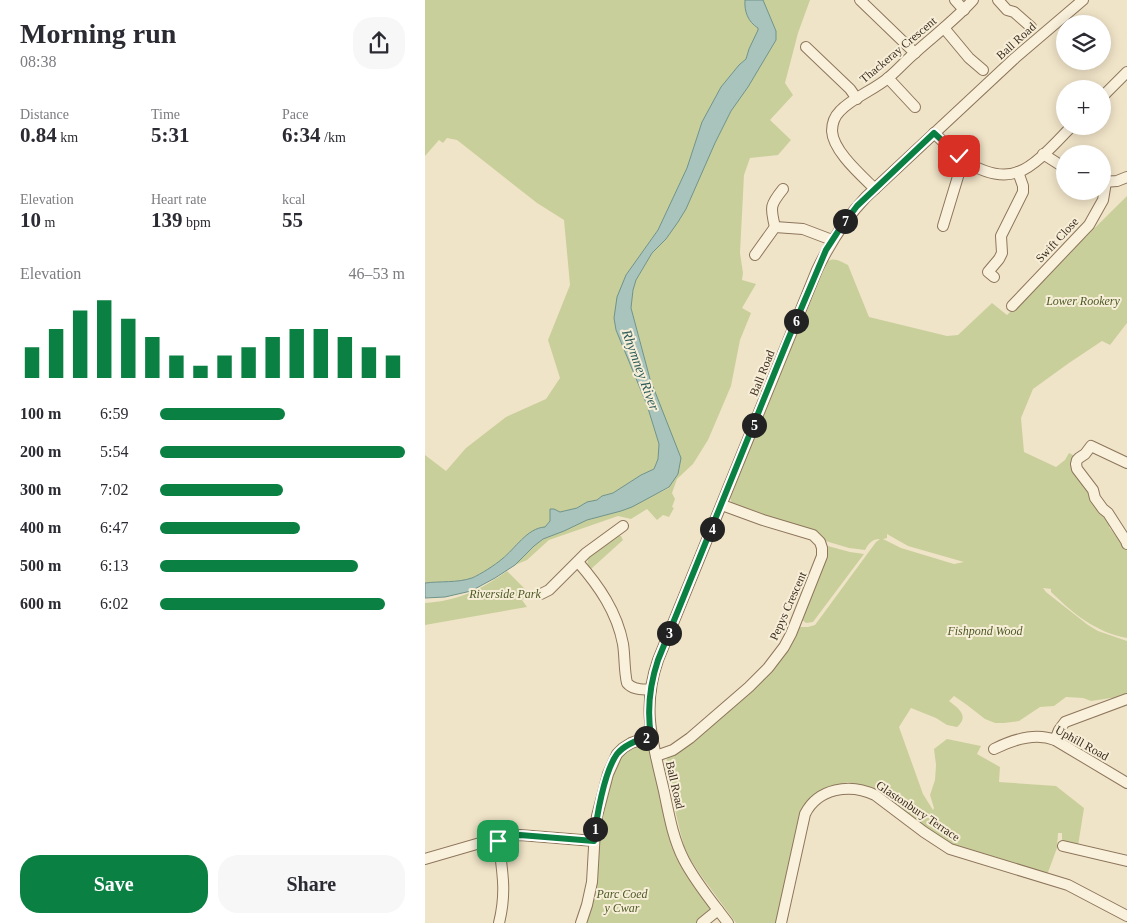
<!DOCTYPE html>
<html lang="en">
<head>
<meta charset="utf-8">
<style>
	body { margin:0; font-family:Georgia,serif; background:#f7f7f7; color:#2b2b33; height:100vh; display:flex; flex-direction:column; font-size:19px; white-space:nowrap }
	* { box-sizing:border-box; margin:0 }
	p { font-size:16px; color:#7c7c81 }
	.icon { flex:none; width:28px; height:28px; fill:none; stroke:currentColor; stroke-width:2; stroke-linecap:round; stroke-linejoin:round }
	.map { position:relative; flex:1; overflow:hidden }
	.details { display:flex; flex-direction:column; background:#fff; width:425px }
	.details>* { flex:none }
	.tools { position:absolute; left:631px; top:15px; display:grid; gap:10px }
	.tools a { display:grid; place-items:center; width:55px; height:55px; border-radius:50%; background:#fff; box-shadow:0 2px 12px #0003; font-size:25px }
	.pin { position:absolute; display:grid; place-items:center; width:42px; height:42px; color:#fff; margin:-21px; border-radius:10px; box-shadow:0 2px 8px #0006 }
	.km { position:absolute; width:25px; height:25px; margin:-12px; border-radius:50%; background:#222; color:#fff; font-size:14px; line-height:25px; text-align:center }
	.round { display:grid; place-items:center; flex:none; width:52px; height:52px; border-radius:20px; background:#f7f7f7 }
	.head { display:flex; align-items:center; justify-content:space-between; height:85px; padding:0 20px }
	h1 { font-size:28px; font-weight:600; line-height:38px }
	.metrics { display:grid; grid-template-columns:repeat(3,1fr); gap:8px; height:85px; padding:5px 20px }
	.metrics div { display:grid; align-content:center }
	.metrics b { font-size:21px; font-weight:600 }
	.metrics small { font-size:14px; font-weight:400 }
	.metrics p { font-size:14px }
	.chart { height:140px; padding:10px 20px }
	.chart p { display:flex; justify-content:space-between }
	.chart svg { width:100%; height:90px; margin-top:5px; stroke:#0b8043; stroke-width:6 }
	.cta { display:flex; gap:10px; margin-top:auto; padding:10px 20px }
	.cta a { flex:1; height:58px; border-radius:20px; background:#0b8043; color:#fff; font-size:20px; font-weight:600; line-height:58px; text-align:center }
	.cta a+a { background:#f7f7f7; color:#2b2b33 }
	ul { padding:0 20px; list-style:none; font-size:16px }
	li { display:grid; grid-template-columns:80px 60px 1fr; align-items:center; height:38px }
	li i { height:12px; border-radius:6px; background:#0b8043 }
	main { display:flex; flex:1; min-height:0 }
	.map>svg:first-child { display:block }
</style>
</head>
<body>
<main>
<section class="details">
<div class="head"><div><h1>Morning run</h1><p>08:38</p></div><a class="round"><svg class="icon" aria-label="share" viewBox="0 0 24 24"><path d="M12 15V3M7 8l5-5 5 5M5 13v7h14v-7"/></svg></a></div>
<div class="metrics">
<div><p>Distance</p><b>0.84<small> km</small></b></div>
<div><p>Time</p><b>5:31</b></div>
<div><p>Pace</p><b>6:34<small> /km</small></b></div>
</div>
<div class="metrics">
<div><p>Elevation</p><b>10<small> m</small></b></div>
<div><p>Heart rate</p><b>139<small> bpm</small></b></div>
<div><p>kcal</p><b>55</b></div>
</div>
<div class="chart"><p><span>Elevation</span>46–53 m</p>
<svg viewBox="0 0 160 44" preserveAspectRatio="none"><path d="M5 44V29M15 44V20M25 44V11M35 44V6M45 44V15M55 44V24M65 44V33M75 44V38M85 44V33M95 44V29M105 44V24M115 44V20M125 44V20M135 44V24M145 44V29M155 44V33"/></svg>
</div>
<ul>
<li><b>100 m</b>6:59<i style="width:51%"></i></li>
<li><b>200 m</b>5:54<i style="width:100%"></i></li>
<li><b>300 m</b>7:02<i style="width:50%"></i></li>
<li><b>400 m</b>6:47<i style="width:57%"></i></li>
<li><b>500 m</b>6:13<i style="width:81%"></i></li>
<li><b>600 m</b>6:02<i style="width:92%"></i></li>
</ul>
<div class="cta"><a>Save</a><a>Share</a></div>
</section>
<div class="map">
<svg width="702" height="923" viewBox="0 0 702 923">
	<rect width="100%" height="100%" fill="#f0e4c8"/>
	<g fill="#c9cf9b" fill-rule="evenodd">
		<path d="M0,0H320C319,11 323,22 333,28L334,30L324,49L321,59L314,65L296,87L277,122L262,168L233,230L201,275L191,330L222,405L234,444L233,459L229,469L216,475L188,493L180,495L172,500L162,502L152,508L135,512L129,509L125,521L120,528C102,528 90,549 77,559C69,566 56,574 47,578C32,583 15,581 0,583V455L21,471L41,448L81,417L121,399L135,378L123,340L145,285L139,220L112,203L32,140L22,138L18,143L14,140L0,156Z"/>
		<path d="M338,0H385L373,33L360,83L368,95L345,120L366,140L353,155L325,158L319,175L315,253L318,273L317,280L331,284L317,308L326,313L315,340L306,386L283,440L268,464L252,479L247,493L250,499L247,507L249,508L244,517L238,515L232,520L222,509L206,519L193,516L124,540L102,560L90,565L109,546L118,539L139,531L162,520L196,511L244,488L236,410L225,379L206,308L208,290L211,280L227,253L241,239L253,222L261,209L290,143L306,111L323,87L351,40V31Z"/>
		<path d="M702,196V323L685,345L677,341L644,363L608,389L596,418L599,452L631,467L640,460L644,453L650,456L665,489L666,497L680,519H684L685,526L684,527L691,536H692L702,551V638C670,632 649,614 626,592V589L618,588L621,592L663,625L673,631L702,641V696L693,699L686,698L666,701L658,698L641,697L629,706L615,707L594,721L579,723H570L560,719L542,705L529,696L524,701C533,708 545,716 532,727L522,725L511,718L486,708L474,727L498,794L508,810L509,808L505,795L510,780L511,765L509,749L522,739L556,746L552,754L575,767L574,782L631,786L659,808L653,846L639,843L637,839V833H633L632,848L622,875L534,850L443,789L423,782L397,790L382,801L374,815L351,923H311L277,877L265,859L259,846L255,831L240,767L241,761L244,755L320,696L372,627H383L390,625L451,542L455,539C447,539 444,543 440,550L424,548L397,540L307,504L305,498L398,266C407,255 413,260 423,265L444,317L522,336L533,335L567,303L582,315ZM462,534L483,546L539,562L529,564L476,548L458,539L462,538Z"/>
		<path d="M193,536H196L198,540L166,569C163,566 161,563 164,558C167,553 187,540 193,536Z"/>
		<path d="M399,545L425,552L439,554L388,622L381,623L376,619Z"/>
		<path d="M82,571L105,594L97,600L102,607L0,625V603C32,601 56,590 82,571Z"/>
		<path d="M218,744L225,750L239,811L285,906C285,915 279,918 272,923H158L175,820L186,776L196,756L209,745Z"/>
	</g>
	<path fill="#a9c4bc" stroke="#6f938a" d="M320,0H338L351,31V40L323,87L306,111L290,143L261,209L253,222L241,239L227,253L211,280L208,290L206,308L225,379L256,458L253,474L244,487L207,507L196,511L162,520L139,531L118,539L109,546L90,565L70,578L46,591L20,597L0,598V583C15,581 32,583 47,578C56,574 70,565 77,559C90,549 102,528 120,527L125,521V509H129L135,512L152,508L162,502L172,500L177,496L188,493L216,475L229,469L233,459L234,444L222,405L191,330L189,318L192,297L201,275L233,230L262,168L277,122L296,87L314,65L321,59L324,49L333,30V28C323,22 319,11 320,0Z"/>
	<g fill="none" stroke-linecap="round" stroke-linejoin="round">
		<defs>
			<g id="minor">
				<path d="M435,0L490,53"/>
				<path d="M530,0L539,10"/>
				<path d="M573,0L582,10L589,12L606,27"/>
				<path d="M519,28L544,58L558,70"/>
				<path d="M381,47L425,89L432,99"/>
				<path d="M463,78L490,107"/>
				<path d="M678,96L702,72"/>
				<path d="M509,133C519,142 527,152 538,160C554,170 575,179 593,172C611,166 633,140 647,126"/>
				<path d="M618,154L640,168"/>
				<path d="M678,182L692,181L702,177"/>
				<path d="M450,189C436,175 408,151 407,131C407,124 410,116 415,111C427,98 449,90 463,78C473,70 481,60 491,52C510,35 531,19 548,0"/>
				<path d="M518,226L538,160"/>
				<path d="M350,227C345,207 345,205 358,189"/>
				<path d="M330,255L350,227L378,229L407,240"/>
				<path d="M569,277L563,272L574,259L577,253L576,236L598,192V186L593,172"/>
				<path d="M587,306L664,225L678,200L681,182"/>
				<path d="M702,463L666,446L660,454L654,458L652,460L651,464L652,469L668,490L670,498L678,509L683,513L701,541L702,544"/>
				<path d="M153,562C174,586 192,612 198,644C200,657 199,670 202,683C208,690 217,689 226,690"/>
				<path d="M116,594L124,590L161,553L198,526"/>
				<path d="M630,740L634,730L640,722L702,699"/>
				<path d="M569,749C587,740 610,732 630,740L702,783"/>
				<path d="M231,756L248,750L265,738L324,687L343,668L359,647L366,634L397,556V548L395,542L388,535L338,520L297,505"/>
				<path d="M73,838C77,870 82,891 74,923"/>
				<path d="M638,846L702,861"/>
				<path d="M0,859L62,841L85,836L95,835L169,841"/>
				<path d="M156,923L162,905L167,882L170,830L172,816L183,774L192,754L198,748L206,743L226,736"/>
				<path d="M277,923L293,910"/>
				<path d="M303,923C288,903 271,883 259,860C248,839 244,815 239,791C228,743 216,709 233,660L392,270C405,243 420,219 441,197L590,58L658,0"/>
				<path d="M356,923L380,814C393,788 425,783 450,795L499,832L525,849L643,885L702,916"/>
			</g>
		</defs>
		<use href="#minor" stroke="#8d765c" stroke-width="12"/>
		<use href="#minor" stroke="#faf1dc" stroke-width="10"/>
	</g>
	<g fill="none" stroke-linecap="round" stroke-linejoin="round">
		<defs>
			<path id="route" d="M73,841V838L85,836L95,835L169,841C171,819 179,772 192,754C200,744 215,739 226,736C222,711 225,684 233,660L362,342L401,250L414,230L432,206L509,133L534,156"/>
		</defs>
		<use href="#route" stroke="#fff" stroke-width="10"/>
		<use href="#route" stroke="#0b8043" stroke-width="6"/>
	</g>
	<g text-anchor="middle" stroke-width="4" stroke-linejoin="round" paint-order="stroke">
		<g font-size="12" fill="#3d2e20" stroke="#f7eed8">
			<text transform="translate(591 41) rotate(-42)" y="4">Ball Road</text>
			<text transform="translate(473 50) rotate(-40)" y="4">Thackeray Crescent</text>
			<text transform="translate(632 240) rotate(-47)" y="4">Swift Close</text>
			<text transform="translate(337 373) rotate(-68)" y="4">Ball Road</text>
			<text transform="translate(363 606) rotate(-66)" y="4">Pepys Crescent</text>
			<text transform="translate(657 743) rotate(29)" y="4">Uphill Road</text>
			<text transform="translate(250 785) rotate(77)" y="4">Ball Road</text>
			<text transform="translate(493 811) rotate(34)" y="4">Glastonbury Terrace</text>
		</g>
		<g font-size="12" font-style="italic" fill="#4d5a26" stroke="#f7eed8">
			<text x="658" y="305">Lower Rookery</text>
			<text x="80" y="598">Riverside Park</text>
			<text x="560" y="635">Fishpond Wood</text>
			<text x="197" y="898">Parc Coed<tspan x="197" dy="14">y Cwar</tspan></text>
		</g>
		<g font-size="14" font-style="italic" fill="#2f5d5a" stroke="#f7eed8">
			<text transform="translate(216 370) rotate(70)" y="5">Rhymney River</text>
		</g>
	</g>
</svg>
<div class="tools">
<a><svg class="icon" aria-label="layers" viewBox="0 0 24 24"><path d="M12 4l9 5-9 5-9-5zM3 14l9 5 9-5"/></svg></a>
<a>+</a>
<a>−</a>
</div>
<div class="pin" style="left:73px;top:841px;background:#1e9e55"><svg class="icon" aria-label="arrive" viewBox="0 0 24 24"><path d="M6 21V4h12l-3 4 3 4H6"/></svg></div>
<div class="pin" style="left:534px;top:156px;background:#d93025"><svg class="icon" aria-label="check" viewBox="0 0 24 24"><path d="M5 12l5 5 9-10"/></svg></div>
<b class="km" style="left:170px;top:829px">1</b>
<b class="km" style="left:221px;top:738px">2</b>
<b class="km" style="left:244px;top:633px">3</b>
<b class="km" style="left:287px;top:529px">4</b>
<b class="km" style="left:329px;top:425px">5</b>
<b class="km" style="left:371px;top:321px">6</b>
<b class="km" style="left:420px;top:221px">7</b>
</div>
</main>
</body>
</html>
